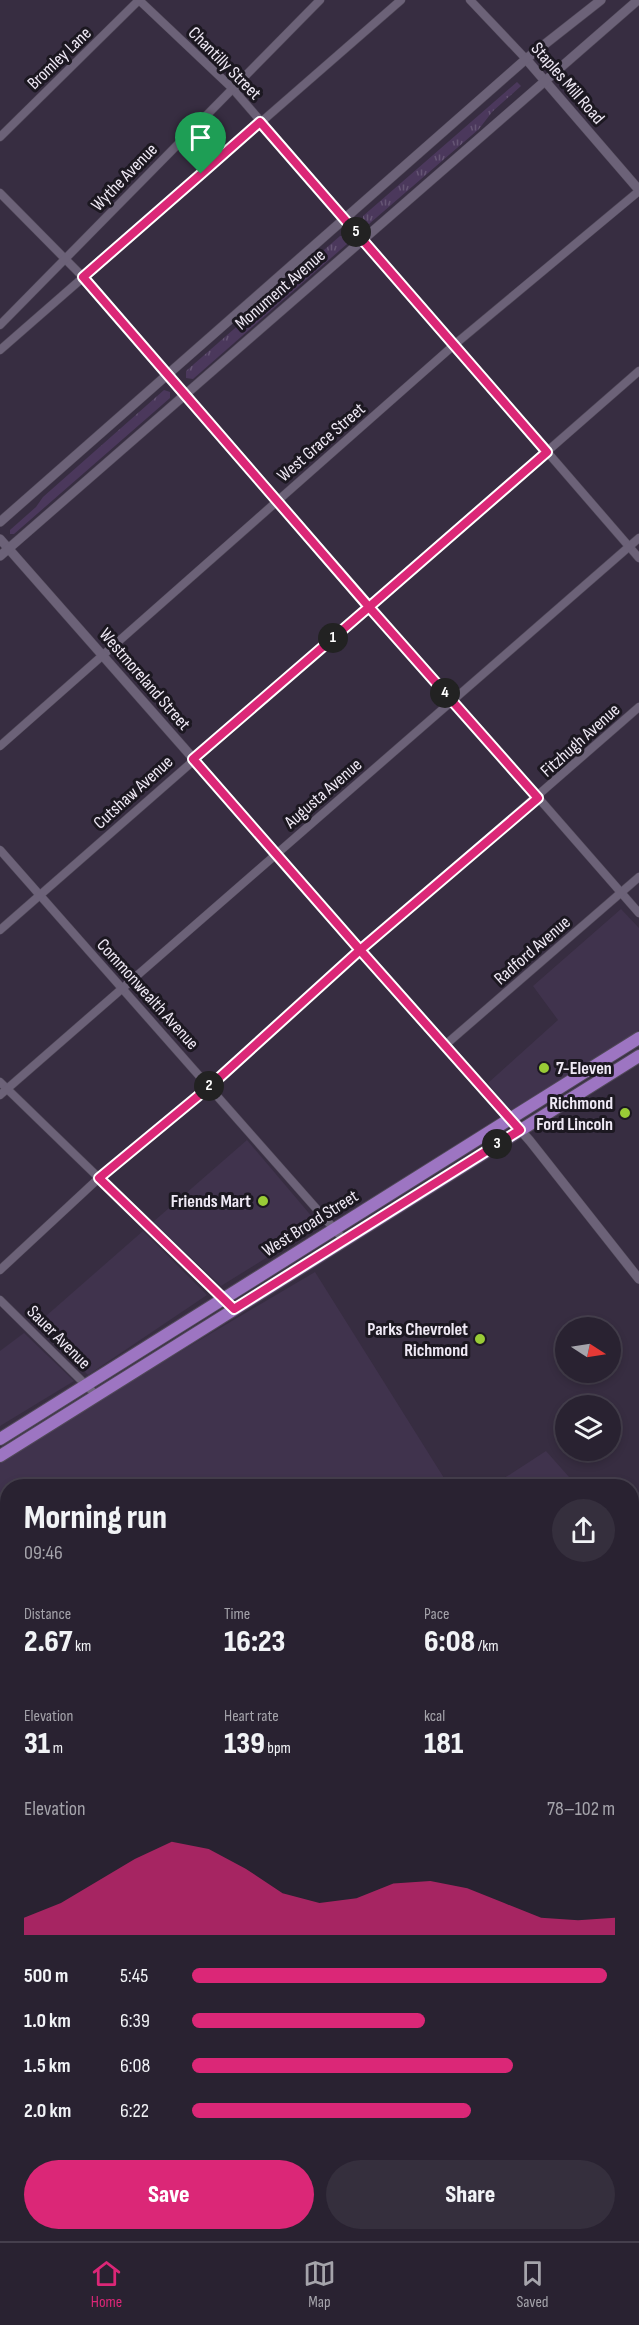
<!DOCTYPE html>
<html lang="en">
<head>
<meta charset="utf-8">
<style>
	body { margin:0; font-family:"Sofia Sans Condensed",sans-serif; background:#352f3d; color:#f1f3f6; height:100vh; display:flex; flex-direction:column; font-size:22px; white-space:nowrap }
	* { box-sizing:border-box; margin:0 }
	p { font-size:20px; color:#a5a4ab }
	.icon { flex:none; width:33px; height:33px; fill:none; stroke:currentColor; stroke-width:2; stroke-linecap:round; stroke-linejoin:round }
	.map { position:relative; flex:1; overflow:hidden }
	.side { position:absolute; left:0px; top:1479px; width:639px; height:762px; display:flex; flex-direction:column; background:#292231; border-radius:24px 24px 0 0; box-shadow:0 3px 9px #0003,0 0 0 2px #453f4d }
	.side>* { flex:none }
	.needle { width:39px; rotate:102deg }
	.tools { position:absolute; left:555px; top:1317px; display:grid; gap:12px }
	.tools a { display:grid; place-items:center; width:66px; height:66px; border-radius:50%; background:#292231; box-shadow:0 3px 9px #0003,0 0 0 2px #453f4d; font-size:30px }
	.pin { position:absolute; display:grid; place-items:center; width:51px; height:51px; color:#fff; margin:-62px -26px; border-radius:50% 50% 50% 0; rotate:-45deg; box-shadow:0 0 6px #0007 }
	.pin .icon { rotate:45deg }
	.km { position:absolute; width:30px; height:30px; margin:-15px; border-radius:50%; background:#222; color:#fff; font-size:16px; line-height:30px; text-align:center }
	.round { display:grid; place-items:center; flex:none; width:63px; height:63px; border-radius:32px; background:#352f3d }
	.head { display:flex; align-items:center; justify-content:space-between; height:102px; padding:0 24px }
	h1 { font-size:33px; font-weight:800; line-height:45px }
	.figures { display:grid; grid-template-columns:repeat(3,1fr); gap:9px; height:102px; padding:6px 24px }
	.figures div { display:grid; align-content:center }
	.figures b { font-size:30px; font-weight:800 }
	.figures small { font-size:16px; font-weight:400 }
	.figures p { font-size:16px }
	.chart { height:168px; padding:12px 24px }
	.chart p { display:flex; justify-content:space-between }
	.chart svg { width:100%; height:108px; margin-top:6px; fill:#db2777; opacity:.7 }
	.primary-button { display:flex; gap:12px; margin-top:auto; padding:12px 24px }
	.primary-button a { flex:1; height:69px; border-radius:36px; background:#db2777; color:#fff; font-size:24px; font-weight:800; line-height:69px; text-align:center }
	.primary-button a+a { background:#352f3d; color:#f1f3f6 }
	ul { padding:0 24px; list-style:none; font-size:20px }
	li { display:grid; grid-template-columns:96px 72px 1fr; align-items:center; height:45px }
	li i { height:15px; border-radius:8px; background:#db2777 }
	.dock { display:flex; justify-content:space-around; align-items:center; height:84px; border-top:2px solid #453f4d; background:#292231; font-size:16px; color:#a5a4ab }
	.dock a { display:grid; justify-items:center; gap:3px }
	.dock .current { color:#db2777 }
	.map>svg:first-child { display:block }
</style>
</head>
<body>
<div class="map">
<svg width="639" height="2241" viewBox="0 0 639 2241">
	<defs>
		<pattern id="grass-tufts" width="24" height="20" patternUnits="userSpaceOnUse" patternTransform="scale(1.5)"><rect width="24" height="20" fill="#4b385c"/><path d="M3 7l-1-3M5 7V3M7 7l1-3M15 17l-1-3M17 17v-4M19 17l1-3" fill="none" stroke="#655574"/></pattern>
	</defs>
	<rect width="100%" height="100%" fill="#372d41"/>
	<g fill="#40334d">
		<path d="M621,909L639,928V1030L510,1112L488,1083L558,1020L533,986Z"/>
		<path d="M247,1140L319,1225L221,1286L153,1222Z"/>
		<path d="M143,1231L207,1295L88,1375L38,1323Z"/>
		<path d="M315,1272L449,1486H8L7,2184L0,2154V1458Z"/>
		<path d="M24,1333L74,1381L0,1426V1351Z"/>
		<path d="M546,1451L577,1486H492Z"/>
		<path d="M639,1492V2241H154L133,2234H632V1497Z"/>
	</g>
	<g fill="url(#grass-tufts)">
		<path d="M517,82L521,86L492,112L479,129L369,224H363V216Z"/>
		<path d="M340,236H347V244L193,379L186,378V371Z"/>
		<path d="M164,390L170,392V398L14,534H10V530L36,507L43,497Z"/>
	</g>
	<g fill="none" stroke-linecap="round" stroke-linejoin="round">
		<defs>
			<g id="minor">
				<path d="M139,0L232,88L639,558"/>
				<path d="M470,0L526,59"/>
				<path d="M0,137L139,0"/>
				<path d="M0,193L83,277L639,913"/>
				<path d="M0,325L320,0"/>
				<path d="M0,350L401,0"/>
				<path d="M0,746L454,345L639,191"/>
				<path d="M0,850L344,1240"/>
				<path d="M0,930L639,371"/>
				<path d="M444,1046L639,877"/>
				<path d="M0,1082L234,1309"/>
				<path d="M0,1095L639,538"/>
				<path d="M0,1270L99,1178L209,1087L360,950L639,707"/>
				<path d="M0,1300L96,1395"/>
			</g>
			<g id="tertiary">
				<path d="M526,59L639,190"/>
				<path d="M0,522L526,59L601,0"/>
				<path d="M0,539L530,1141L639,1279"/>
				<path d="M0,556L638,0"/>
				<path d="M632,1714L639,1703"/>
				<path d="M0,1774L8,1777"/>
				<path d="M632,1988L639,1991"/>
				<path d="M0,2015L8,2018"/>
				<path d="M632,2231L639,2234"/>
			</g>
			<g id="primary">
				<path d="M0,1439L639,1038"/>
				<path d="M0,1456L639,1056"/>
				<path d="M0,2199L8,2230"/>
			</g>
		</defs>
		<use href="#minor" stroke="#504858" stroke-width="9"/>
		<use href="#tertiary" stroke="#504858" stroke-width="10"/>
		<use href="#primary" stroke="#504858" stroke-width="14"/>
		<use href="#minor" stroke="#6c6278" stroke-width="8"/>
		<use href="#tertiary" stroke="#6c6278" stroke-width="9"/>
		<use href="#primary" stroke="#9d75c2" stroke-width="12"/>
	</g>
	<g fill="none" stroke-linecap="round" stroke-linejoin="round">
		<defs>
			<path id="route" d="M201,174L83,277L369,607L193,759L360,950L209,1087L99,1178L234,1309L520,1130L360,950L538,798L369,607L547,452L260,122L201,174"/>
		</defs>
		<use href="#route" stroke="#fff" stroke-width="12"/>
		<use href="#route" stroke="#db2777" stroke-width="8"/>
	</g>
	<g fill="#99cb36" stroke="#1c1821" stroke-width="2">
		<circle cx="544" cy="1068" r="6"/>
		<circle cx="625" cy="1113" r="6"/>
		<circle cx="263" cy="1201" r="6"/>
		<circle cx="480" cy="1339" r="6"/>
	</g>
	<g text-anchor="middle" stroke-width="6" stroke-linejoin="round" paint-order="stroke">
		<g font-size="18" fill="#efe9f5" stroke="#1c1821">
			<text transform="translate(59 58) rotate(-44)" y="6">Bromley Lane</text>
			<text transform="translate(225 63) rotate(45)" y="6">Chantilly Street</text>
			<text transform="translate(568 83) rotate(49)" y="6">Staples Mill Road</text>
			<text transform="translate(124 177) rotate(-46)" y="6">Wythe Avenue</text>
			<text transform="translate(280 289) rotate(-41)" y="6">Monument Avenue</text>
			<text transform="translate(321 442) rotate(-41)" y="6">West Grace Street</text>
			<text transform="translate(145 679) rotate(49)" y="6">Westmoreland Street</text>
			<text transform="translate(580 740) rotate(-42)" y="6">Fitzhugh Avenue</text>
			<text transform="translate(133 792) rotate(-42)" y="6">Cutshaw Avenue</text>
			<text transform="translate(323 793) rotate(-41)" y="6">Augusta Avenue</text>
			<text transform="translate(532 950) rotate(-41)" y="6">Radford Avenue</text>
			<text transform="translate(148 994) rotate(48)" y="6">Commonwealth Avenue</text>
			<text transform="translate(310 1223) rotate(-32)" y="6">West Broad Street</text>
			<text transform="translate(59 1337) rotate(45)" y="6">Sauer Avenue</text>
		</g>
		<g font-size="18" font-weight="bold" fill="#efe9f5" stroke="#1c1821" text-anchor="end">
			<text x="556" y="1074" text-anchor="start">7-Eleven</text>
			<text x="613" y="1109">Richmond<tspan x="613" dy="21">Ford Lincoln</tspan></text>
			<text x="251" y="1207">Friends Mart</text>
			<text x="468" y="1335">Parks Chevrolet<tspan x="468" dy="21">Richmond</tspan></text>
		</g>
	</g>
</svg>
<div class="tools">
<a><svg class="needle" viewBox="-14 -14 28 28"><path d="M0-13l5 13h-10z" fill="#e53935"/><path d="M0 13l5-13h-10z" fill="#a5a4ab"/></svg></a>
<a><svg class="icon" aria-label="layers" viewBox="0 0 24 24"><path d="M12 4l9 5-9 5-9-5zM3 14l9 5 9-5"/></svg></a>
</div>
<div class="pin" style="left:201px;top:174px;background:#1e9e55"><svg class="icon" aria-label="arrive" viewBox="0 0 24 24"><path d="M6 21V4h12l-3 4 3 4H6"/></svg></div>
<b class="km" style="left:333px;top:638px">1</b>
<b class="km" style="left:209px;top:1086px">2</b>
<b class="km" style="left:497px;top:1144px">3</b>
<b class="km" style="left:445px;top:693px">4</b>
<b class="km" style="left:356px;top:232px">5</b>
<section class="side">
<div class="head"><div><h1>Morning run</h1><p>09:46</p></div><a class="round"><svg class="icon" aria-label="share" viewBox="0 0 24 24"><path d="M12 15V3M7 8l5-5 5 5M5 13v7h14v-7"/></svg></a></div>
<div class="figures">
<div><p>Distance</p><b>2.67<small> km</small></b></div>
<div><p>Time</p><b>16:23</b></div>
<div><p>Pace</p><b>6:08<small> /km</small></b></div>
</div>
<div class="figures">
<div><p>Elevation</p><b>31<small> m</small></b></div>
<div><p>Heart rate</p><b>139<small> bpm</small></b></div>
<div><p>kcal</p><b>181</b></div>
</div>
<div class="chart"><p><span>Elevation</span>78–102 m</p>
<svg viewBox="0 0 160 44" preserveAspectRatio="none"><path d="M0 44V37L10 31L20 22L30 13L40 6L50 9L60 17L70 27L80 31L90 29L100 23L110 22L120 25L130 31L140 37L150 38L160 37V44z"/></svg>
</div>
<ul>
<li><b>500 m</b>5:45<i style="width:98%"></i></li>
<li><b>1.0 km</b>6:39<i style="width:55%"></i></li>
<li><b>1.5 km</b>6:08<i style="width:76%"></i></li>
<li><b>2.0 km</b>6:22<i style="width:66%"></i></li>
</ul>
<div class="primary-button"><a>Save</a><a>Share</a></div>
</section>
</div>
<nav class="dock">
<a class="current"><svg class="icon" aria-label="home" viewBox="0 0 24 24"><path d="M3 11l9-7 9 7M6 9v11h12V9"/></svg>Home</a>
<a><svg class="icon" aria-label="map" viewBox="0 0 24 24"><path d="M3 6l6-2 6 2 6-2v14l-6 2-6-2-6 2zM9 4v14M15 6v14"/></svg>Map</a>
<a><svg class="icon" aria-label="saved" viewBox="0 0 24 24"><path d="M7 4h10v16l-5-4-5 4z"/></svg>Saved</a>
</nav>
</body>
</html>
